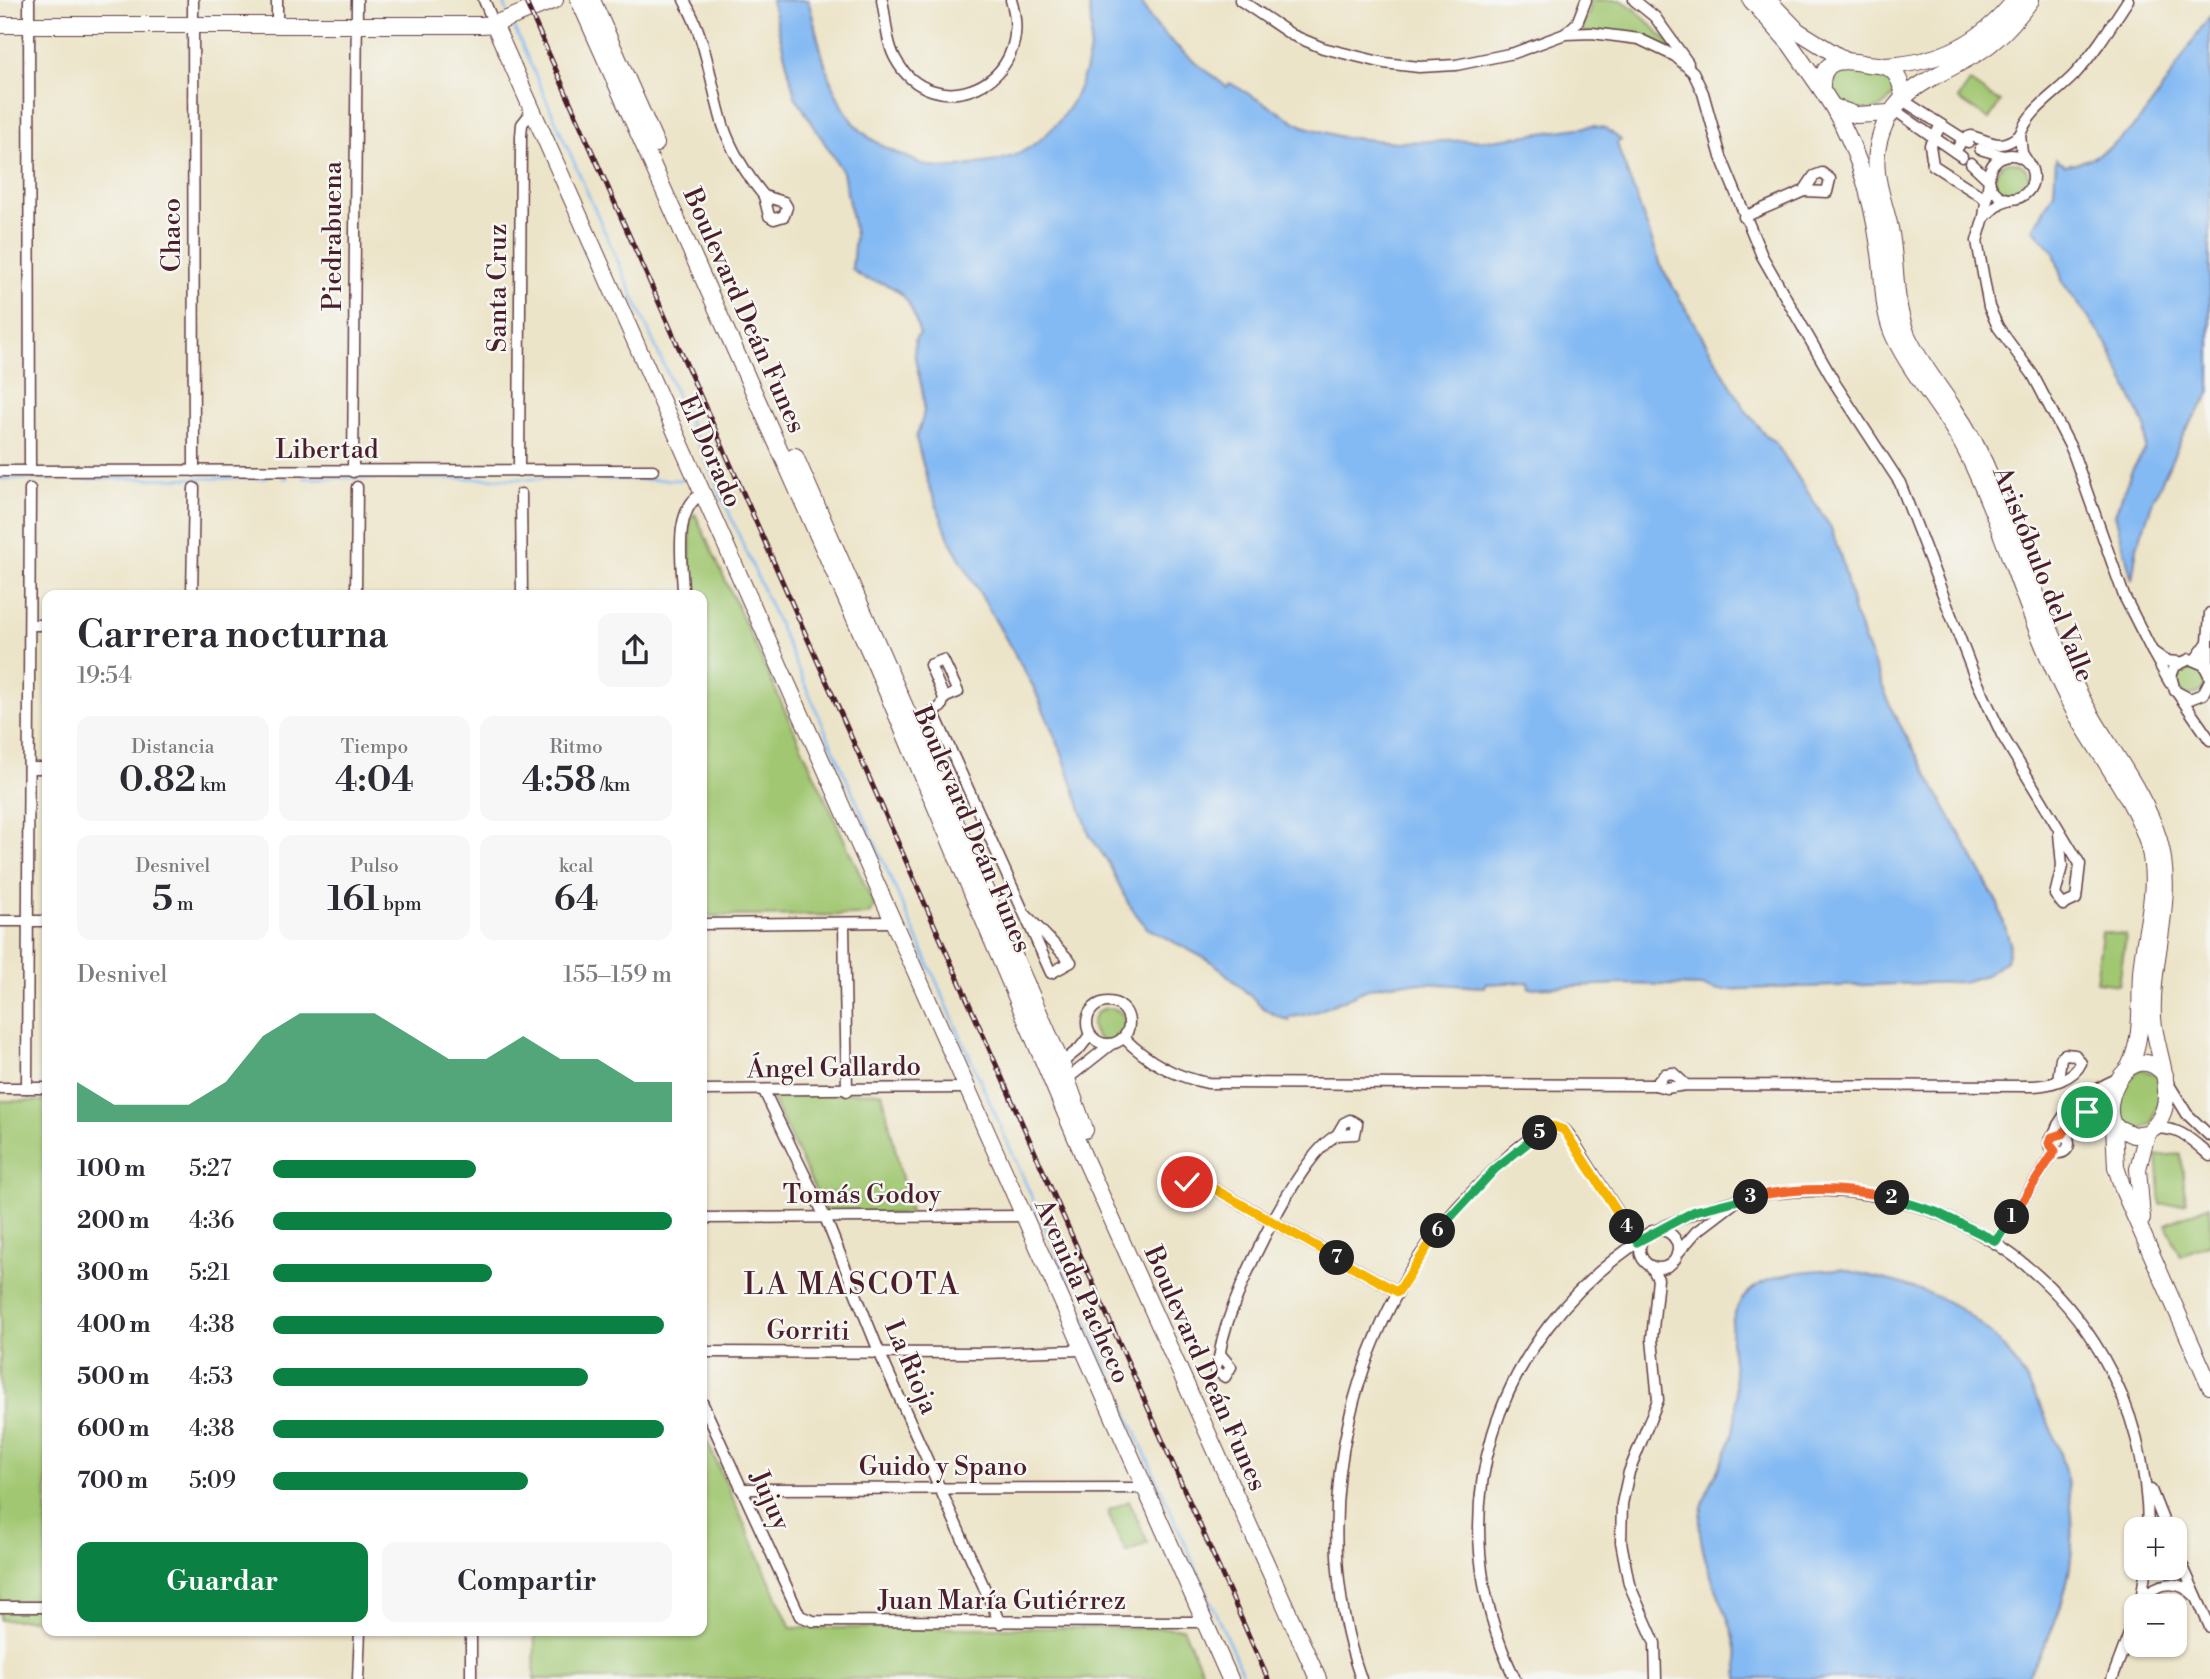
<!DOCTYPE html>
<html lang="es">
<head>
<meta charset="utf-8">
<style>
	body { margin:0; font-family:"Libre Bodoni",serif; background:#f7f7f7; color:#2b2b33; height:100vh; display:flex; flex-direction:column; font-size:26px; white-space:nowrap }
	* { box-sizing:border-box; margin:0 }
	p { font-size:23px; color:#7c7c81 }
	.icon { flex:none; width:38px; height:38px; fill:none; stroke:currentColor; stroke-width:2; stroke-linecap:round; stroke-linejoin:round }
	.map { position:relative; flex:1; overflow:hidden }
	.side { position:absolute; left:42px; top:590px; width:665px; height:1046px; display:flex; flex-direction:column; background:#fff; border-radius:14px; box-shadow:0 2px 5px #0004 }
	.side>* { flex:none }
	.tools { position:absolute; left:2124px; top:1517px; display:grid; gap:14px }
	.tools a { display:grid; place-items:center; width:63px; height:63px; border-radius:14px; background:#fff; box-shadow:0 2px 5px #0004; font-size:35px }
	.pin { position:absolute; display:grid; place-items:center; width:60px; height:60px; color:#fff; margin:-30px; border:4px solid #fff; border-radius:50%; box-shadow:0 2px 7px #0007 }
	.km { position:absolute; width:35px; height:35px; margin:-18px; border-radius:50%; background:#222; color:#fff; font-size:19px; line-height:35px; text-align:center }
	.round { display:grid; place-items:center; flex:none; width:74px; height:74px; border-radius:14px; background:#f7f7f7 }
	.headline { display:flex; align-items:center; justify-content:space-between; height:119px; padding:0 35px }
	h1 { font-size:38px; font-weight:600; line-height:52px }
	.metrics { display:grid; grid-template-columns:repeat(3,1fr); gap:10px; height:119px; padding:7px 35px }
	.metrics div { display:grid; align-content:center; border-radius:14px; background:#f7f7f7; text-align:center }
	.metrics b { font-size:35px; font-weight:600 }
	.metrics small { font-size:19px; font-weight:400 }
	.metrics p { font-size:19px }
	.chart { height:196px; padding:14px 35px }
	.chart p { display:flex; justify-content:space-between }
	.chart svg { width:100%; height:126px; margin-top:7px; fill:#0b8043; opacity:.7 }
	.primary-button { display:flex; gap:14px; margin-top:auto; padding:14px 35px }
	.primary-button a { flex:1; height:80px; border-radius:14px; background:#0b8043; color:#fff; font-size:28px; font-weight:600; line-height:80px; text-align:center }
	.primary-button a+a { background:#f7f7f7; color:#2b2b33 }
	ul { padding:0 35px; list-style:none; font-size:23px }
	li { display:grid; grid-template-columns:112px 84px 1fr; align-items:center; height:52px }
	li i { height:18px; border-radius:9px; background:#0b8043 }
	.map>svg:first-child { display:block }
</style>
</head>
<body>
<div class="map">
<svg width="2210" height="1679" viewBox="0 0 2210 1679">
	<rect width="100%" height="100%" fill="#f6f6f2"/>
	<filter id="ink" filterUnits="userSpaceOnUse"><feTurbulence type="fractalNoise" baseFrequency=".0143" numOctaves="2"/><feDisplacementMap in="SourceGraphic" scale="14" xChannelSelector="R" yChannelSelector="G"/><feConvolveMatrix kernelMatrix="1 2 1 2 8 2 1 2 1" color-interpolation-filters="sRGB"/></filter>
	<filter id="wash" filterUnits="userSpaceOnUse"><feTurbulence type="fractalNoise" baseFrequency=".00686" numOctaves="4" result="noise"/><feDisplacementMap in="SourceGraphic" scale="28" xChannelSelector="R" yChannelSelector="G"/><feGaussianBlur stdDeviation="1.57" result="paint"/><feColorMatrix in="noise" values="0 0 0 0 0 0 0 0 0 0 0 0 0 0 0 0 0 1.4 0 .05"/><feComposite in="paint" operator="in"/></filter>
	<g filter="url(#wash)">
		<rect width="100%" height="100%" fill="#ece4c8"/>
		<g fill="#a1c772" stroke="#76734e" stroke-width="2">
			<path d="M1590,0H1621L1635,9L1673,47L1671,49L1583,32L1581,27L1590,11Z"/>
			<path d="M1841,65L1887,75L1894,93C1876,123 1851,110 1828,93V77Z"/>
			<path d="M1970,82L2000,102L1989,119L1958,99Z"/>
			<circle cx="2012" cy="179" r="17"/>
			<path d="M695,514L875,907L868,915L702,916V595H690V518Z"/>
			<circle cx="2191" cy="681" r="14"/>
			<path d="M2102,932L2126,935L2119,985L2096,982Z"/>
			<circle cx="1109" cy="1025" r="17"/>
			<path d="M2141,1069L2157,1075L2163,1088L2152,1123L2141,1130L2118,1121C2116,1096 2119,1083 2141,1069Z"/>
			<path d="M882,1092L910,1213L827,1215L770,1095Z"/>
			<rect x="0" y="1101" width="47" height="519"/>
			<path d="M2181,1154L2186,1203L2161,1205L2157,1156Z"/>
			<path d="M2210,1205V1243L2180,1256L2166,1224Z"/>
			<path d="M702,1430L791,1628H1183L1206,1679H534L535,1631H702Z"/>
			<path d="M1129,1501L1148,1543L1126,1553L1107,1511Z"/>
		</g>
		<g fill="#84baf3" stroke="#676c8f" stroke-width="2">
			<path d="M771,0H808C821,44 825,87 855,124C866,138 887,149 904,156C912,159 920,164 928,166C942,170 962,167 976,164C993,162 1013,158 1027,149C1077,118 1100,55 1088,0H1140C1145,7 1148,17 1154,23C1174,47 1204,69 1227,87L1230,83L1303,126L1341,137L1397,142L1491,140L1594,126L1605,128L1621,140L1617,143L1620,153L1662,268L1746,411L1767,437L1775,442L1831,528L1843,564L1855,616L1892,710L1998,904L2010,943L2006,961L1986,975L1963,982L1716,990L1701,986L1623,984L1529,988L1528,982L1485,984V987C1452,986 1402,978 1371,988C1343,998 1321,1015 1290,1017L1289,1021L1267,1011L1214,963L1147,928L1129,905L1108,862L1090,836L1062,753L1034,688L950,541L927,480L916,438C919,427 925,418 924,405C924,383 910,359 916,337L920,335C913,310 908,291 882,283C869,280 861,279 852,269L855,235L843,172L795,96Z"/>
			<path d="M2210,16V394L2185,431L2154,498L2137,547L2132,580L2115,514L2132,470L2145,450L2146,429L2107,343L2063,283L2054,252L2033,229L2054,192L2056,159L2065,165C2138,157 2170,67 2210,16Z"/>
			<path d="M1842,1269C1882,1279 1921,1286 1957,1307C1995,1331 2019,1363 2039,1403C2087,1497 2084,1590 2025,1679H1738C1741,1621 1706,1587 1700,1532C1696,1496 1725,1466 1733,1432C1739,1404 1735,1381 1732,1353C1722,1277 1784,1271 1842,1269Z"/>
		</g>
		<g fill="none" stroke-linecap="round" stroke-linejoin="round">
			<g stroke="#84baf3" stroke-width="2.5">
				<path d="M503,0L507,11"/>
				<path d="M515,29L1245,1679"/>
				<path d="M283,478H288"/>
				<path d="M304,478L573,479"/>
				<path d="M0,479L267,478"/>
				<path d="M589,479L683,480"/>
			</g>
		</g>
	</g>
	<g filter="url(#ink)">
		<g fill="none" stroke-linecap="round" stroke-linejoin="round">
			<defs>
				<g id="street">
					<path d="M29,0L30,471"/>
					<path d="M193,0L194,471"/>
					<path d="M277,0V24"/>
					<path d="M484,0L494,24"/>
					<path d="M684,0C707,40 710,82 723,125C732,152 746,174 764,196"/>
					<path d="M882,0C886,19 886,41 895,58C932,128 1038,86 1011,0"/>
					<path d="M1240,0L1292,35L1323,48L1384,63L1419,67L1456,65L1514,53L1565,34L1592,33L1639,39L1675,56L1693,72L1703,93L1721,157L1762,256L1836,385L1900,483L1974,675L2002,735L2080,864L2076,899L2063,905L2055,895L2062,866L2059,833"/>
					<path d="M1634,0L1655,17L1688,63"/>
					<path d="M1565,34L1577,23L1586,0"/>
					<path d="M1901,99L1968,142"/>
					<path d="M1893,109L1962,157"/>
					<path d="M1941,125L1930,145L1933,165L1987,200"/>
					<path d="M2020,135C2029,109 2055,95 2074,75C2095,52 2111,26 2128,0"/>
					<path d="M1980,149L2004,156"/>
					<path d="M1955,152L1963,139L1971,136C1993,142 1999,151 2020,135L2022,153L2027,161"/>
					<circle cx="2011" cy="177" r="22"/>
					<path d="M1971,163L1989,180L1984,217L2000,203L2011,199"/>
					<path d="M1822,173L1830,179L1827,192L1804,191L1814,176Z"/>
					<path d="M764,196L784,202L787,207L784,216L774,219L769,216Z"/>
					<path d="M1744,217L1804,191"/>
					<path d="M1984,217L1977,241L1989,307L1998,327L2033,375L2072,450L2124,596L2152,651"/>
					<path d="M0,471L653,470"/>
					<path d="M519,471L521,136L522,124L534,109"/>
					<path d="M353,472L357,0"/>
					<path d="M521,494L522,595"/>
					<path d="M192,595L194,488"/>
					<path d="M356,595L357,487"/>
					<path d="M683,595C683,564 671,510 703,493"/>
					<path d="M31,625H47"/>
					<path d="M2208,642L2210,613"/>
					<path d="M2195,660L2208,642V669"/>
					<path d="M2210,677L2204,665L2190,659L2175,666L2171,676L2175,691L2190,699L2203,694L2210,680"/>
					<path d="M2170,683L2152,651L2166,661L2179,662"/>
					<path d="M2178,694L2210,740"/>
					<path d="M944,698L930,665L943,660L958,692L944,698L941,707L933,711L1051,973L1071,962L1025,914"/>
					<path d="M29,768H47"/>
					<path d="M0,921H47"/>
					<path d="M702,924L892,922"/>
					<path d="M844,925L847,1091"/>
					<circle cx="1108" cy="1023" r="21"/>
					<path d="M1124,1038C1148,1062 1175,1077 1208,1083L1655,1085"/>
					<path d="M1058,1066L1080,1048L1090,1035"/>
					<path d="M1062,1083L1110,1045"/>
					<path d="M2168,1083L2187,1114L2210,1136"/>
					<path d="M1686,1085L1673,1073L1665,1074L1655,1085L1666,1088L1686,1085L2034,1086C2050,1085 2074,1079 2081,1063L2075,1055L2065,1054L2061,1058L2058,1080"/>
					<path d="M0,1088H47"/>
					<path d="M27,1088L30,489"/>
					<path d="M702,1090L966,1088"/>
					<path d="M764,1091L825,1217L880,1354L1000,1623"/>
					<path d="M1350,1120L1357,1124L1355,1134L1337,1135L1344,1123Z"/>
					<path d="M2152,1129C2179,1126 2191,1139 2210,1156"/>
					<circle cx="2059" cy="1143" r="10"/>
					<path d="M2054,1134C2064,1106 2092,1090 2119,1078"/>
					<path d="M2063,1134C2072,1112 2093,1105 2111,1122"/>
					<path d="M1187,1169H1193L1202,1182L1185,1181L1183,1175Z"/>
					<path d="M1202,1182L1398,1292"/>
					<path d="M702,1218L1023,1216"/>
					<circle cx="1659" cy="1249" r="19"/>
					<path d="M1653,1232C1883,1111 2147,1269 2148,1530"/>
					<path d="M1996,1241L2055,1151"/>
					<path d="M1677,1254L1696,1232L1734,1203"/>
					<path d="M1651,1266L1658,1279L1652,1339L1658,1400L1629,1472L1622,1504L1621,1542L1629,1584L1655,1643L1656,1679"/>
					<path d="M702,1352L981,1353L1081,1350"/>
					<path d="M1220,1354C1223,1311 1298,1154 1337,1135"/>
					<path d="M1220,1354L1231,1367L1225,1377L1215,1370Z"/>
					<path d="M702,1402L800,1616L813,1621L1205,1622"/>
					<path d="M741,1489L1144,1488"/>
					<path d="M2151,1490L2167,1530"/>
					<path d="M2175,1549L2210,1627"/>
					<path d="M2141,1599C2158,1582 2177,1578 2195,1596"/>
					<path d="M2141,1600L2146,1568"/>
					<path d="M0,1607H47"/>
					<path d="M358,1679L360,1631"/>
					<path d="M471,1679V1631"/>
					<path d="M1361,1679C1302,1511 1352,1309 1478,1186C1499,1165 1525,1136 1553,1127L1565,1130L1570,1136L1637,1242"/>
					<path d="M1515,1679C1435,1514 1493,1337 1644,1238"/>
					<path d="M2112,1679L2137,1613"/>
				</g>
				<g id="secondary">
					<path d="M579,0L876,666L1084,1157L1318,1679"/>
					<path d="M592,0L656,144"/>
					<path d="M1751,0L1790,44L1822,90"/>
					<path d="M1768,0L1798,31L1843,59"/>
					<path d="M2031,0C2017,19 2002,37 1982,50C1938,79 1890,86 1878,146C1872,174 1884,201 1890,228C1897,264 1893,301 1907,335C1918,360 1937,383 1952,406C1969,430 1983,457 1994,485C2024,557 2046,630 2082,699C2106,745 2144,790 2159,840C2176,899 2150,959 2153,1018C2155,1055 2185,1105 2147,1133L2133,1135L2114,1126C2098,1100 2132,1036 2165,1075"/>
					<path d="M494,24L1230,1679"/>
					<path d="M0,25H482L494,24L555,0"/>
					<path d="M1885,66C1940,63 1981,43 2015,0"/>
					<path d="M1903,96C1902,87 1899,77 1893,71C1886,64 1876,65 1867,64C1843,59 1820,57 1822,90C1856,139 1872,195 1880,253C1884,280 1882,307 1892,332C1911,376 1946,410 1967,453C2007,534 2028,623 2070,703C2093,747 2137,801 2149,847C2160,892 2144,929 2141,973C2139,1006 2144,1036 2129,1067"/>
					<path d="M1834,107L1856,115L1890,113"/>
					<path d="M795,456L1062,1065L1085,1130"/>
					<path d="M2114,1126L2116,1167L2124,1192L2210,1386"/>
					<path d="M2142,1219L2138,1169L2147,1133"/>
				</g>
			</defs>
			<use href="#street" stroke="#623d43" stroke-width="13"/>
			<use href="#secondary" stroke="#623d43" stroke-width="18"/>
			<use href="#street" stroke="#fff" stroke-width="10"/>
			<use href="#secondary" stroke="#fff" stroke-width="16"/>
			<defs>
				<path id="rail" d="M525,0L1268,1679"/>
			</defs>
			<use href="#rail" stroke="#4a1f2b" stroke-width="5"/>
			<use href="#rail" stroke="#f6f6f2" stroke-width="2.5" stroke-dasharray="8" stroke-linecap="butt"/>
		</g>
	</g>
	<g fill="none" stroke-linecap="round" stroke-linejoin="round" filter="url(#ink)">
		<defs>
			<path id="split-1" d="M2012,1217L2055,1151L2049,1143L2052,1137L2063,1134L2074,1117L2087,1112"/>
			<path id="split-2" d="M1892,1198L1936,1212L1996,1241L2012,1217"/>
			<path id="split-3" d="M1751,1197C1797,1187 1845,1187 1892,1198"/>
			<path id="split-4" d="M1627,1227L1637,1242L1695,1211L1751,1197"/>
			<path id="split-5" d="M1540,1133L1553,1126L1564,1130L1627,1227"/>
			<path id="split-6" d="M1438,1231L1495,1169L1540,1133"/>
			<path id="split-7" d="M1337,1258L1398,1292L1438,1231"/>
			<path id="split-8" d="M1187,1182H1202L1337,1258"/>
		</defs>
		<use href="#split-1" stroke="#fff" stroke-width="14"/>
		<use href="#split-2" stroke="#fff" stroke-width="14"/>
		<use href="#split-3" stroke="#fff" stroke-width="14"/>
		<use href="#split-4" stroke="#fff" stroke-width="14"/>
		<use href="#split-5" stroke="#fff" stroke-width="14"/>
		<use href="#split-6" stroke="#fff" stroke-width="14"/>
		<use href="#split-7" stroke="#fff" stroke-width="14"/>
		<use href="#split-8" stroke="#fff" stroke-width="14"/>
		<use href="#split-1" stroke="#f0652b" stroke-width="9"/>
		<use href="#split-2" stroke="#22a559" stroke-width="9"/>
		<use href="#split-3" stroke="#f0652b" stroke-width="9"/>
		<use href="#split-4" stroke="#22a559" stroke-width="9"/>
		<use href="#split-5" stroke="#f5b400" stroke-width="9"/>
		<use href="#split-6" stroke="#22a559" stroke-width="9"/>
		<use href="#split-7" stroke="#f5b400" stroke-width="9"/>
		<use href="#split-8" stroke="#f5b400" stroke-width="9"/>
	</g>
	<g text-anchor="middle" stroke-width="5" stroke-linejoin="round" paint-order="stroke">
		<g font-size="26" fill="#4a1f2b" stroke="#f6f6f2">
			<text transform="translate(171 235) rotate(-90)" y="9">Chaco</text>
			<text transform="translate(332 236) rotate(-90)" y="9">Piedrabuena</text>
			<text transform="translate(497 288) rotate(-90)" y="9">Santa Cruz</text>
			<text transform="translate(745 310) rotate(66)" y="9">Boulevard Deán Funes</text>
			<text x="327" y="458">Libertad</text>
			<text transform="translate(711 451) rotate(66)" y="9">El Dorado</text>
			<text transform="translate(2044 574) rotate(68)" y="9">Aristóbulo del Valle</text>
			<text transform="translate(973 829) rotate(67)" y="9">Boulevard Deán Funes</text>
			<text transform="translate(834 1067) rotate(-1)" y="9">Ángel Gallardo</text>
			<text x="862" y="1203">Tomás Godoy</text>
			<text transform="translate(1083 1291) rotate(66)" y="9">Avenida Pacheco</text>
			<text transform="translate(808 1330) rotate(1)" y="9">Gorriti</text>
			<text transform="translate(912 1367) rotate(67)" y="9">La Rioja</text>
			<text transform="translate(1206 1368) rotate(66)" y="9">Boulevard Deán Funes</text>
			<text x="943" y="1475">Guido y Spano</text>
			<text transform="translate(771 1500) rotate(66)" y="9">Jujuy</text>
			<text x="1002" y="1609">Juan María Gutiérrez</text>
		</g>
		<g font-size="30" letter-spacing="2" fill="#4a1f2b" stroke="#f6f6f2">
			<text x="852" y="1294">LA MASCOTA</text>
		</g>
	</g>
</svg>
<div class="tools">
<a>+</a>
<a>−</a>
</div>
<div class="pin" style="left:2087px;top:1112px;background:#1e9e55"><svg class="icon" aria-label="arrive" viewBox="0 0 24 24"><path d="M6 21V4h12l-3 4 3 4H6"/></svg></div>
<div class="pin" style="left:1187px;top:1182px;background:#d93025"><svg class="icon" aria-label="check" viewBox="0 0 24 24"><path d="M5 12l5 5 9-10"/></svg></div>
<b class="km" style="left:2012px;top:1217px">1</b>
<b class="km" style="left:1892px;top:1198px">2</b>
<b class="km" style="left:1751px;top:1197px">3</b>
<b class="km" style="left:1627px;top:1227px">4</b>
<b class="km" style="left:1540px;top:1133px">5</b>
<b class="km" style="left:1438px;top:1231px">6</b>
<b class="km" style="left:1337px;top:1258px">7</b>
<section class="side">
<div class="headline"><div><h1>Carrera nocturna</h1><p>19:54</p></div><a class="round"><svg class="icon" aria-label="share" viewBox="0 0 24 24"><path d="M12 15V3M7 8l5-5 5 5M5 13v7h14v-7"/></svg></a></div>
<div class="metrics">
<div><p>Distancia</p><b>0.82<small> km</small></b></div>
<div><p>Tiempo</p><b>4:04</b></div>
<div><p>Ritmo</p><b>4:58<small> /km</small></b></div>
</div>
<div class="metrics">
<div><p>Desnivel</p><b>5<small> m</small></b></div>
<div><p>Pulso</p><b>161<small> bpm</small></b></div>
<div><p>kcal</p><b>64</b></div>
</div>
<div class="chart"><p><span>Desnivel</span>155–159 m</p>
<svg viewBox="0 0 160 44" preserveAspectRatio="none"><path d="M0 44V30L10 38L20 38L30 38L40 30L50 14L60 6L70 6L80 6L90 14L100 22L110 22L120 14L130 22L140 22L150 30L160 30V44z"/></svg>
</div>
<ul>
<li><b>100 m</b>5:27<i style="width:51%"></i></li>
<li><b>200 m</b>4:36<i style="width:100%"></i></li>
<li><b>300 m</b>5:21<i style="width:55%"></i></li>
<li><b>400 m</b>4:38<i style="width:98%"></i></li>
<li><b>500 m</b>4:53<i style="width:79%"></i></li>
<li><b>600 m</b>4:38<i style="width:98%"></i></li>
<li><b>700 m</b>5:09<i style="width:64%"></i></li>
</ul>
<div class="primary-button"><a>Guardar</a><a>Compartir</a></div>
</section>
</div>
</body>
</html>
